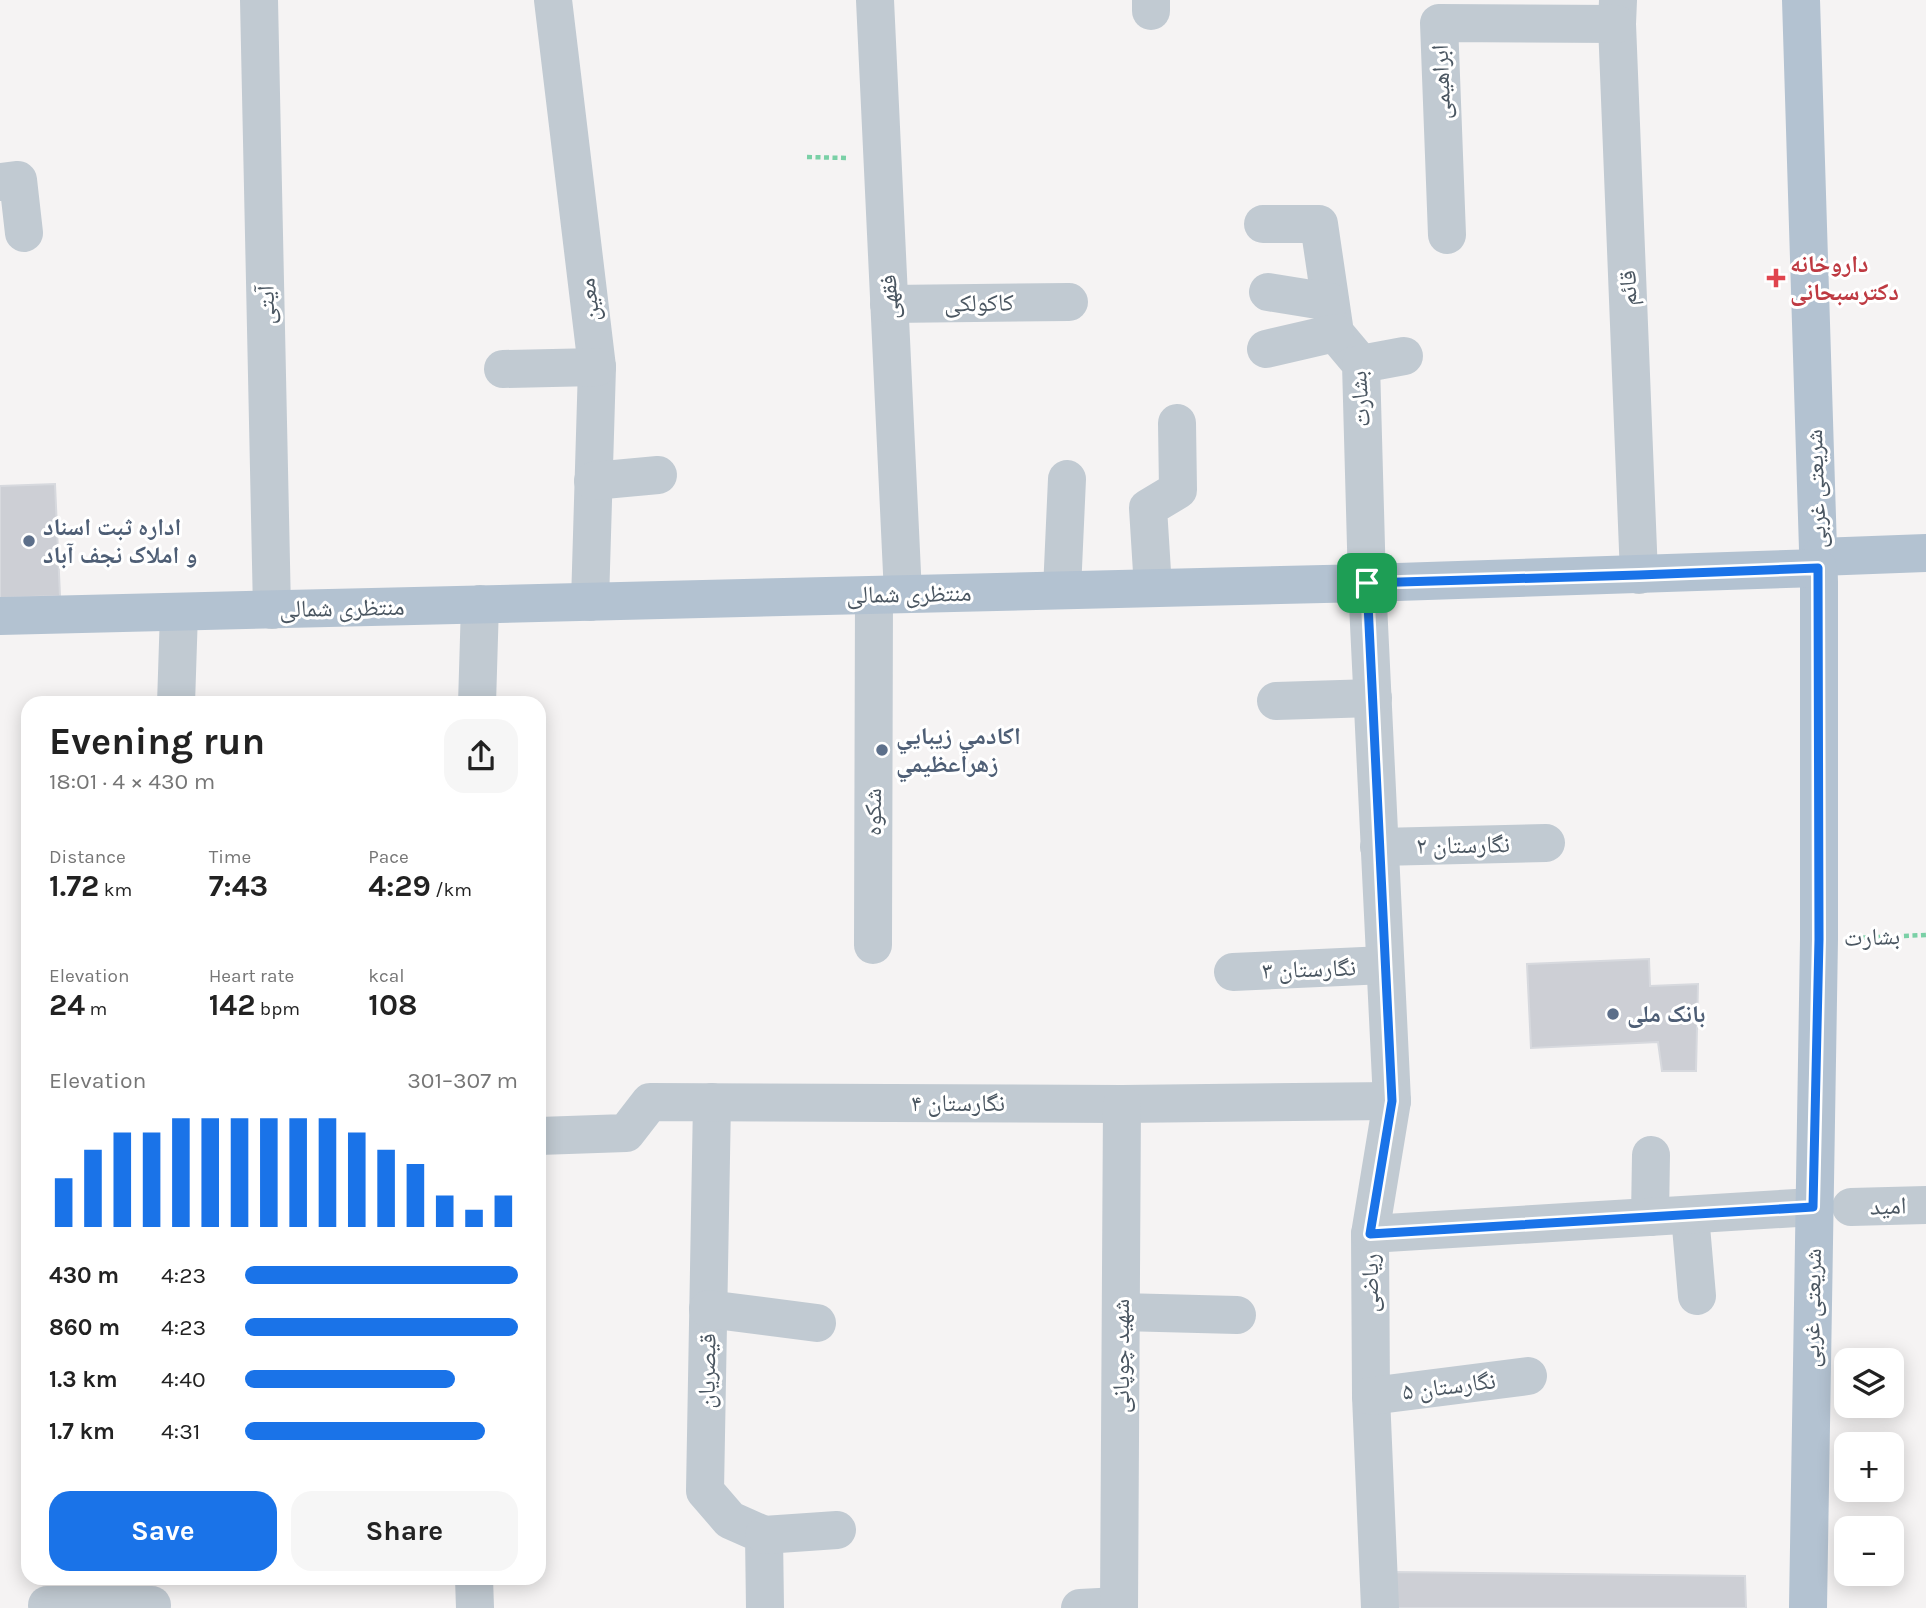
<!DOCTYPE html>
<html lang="en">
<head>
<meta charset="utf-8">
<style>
	body { margin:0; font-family:Karla,"Noto Naskh Arabic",sans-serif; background:#f6f6f6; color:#222; height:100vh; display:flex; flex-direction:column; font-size:26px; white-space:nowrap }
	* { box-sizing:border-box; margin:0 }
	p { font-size:23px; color:#767676 }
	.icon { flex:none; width:38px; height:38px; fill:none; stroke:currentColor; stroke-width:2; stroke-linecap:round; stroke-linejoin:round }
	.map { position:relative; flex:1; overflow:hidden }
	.details { position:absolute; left:21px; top:696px; width:525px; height:889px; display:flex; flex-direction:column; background:#fff; border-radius:21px; box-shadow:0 4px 18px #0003 }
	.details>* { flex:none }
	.tools { position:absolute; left:1834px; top:1348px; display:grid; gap:14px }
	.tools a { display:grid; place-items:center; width:70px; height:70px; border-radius:14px; background:#fff; box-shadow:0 4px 18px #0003; font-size:35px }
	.pin { position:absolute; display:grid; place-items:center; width:60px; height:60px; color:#fff; margin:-30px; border-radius:14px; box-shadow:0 4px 10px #0006 }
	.round { display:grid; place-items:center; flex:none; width:74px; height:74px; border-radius:21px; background:#f6f6f6 }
	.head { display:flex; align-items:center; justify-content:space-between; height:119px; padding:0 28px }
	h1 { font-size:38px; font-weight:700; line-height:52px }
	.stats { display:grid; grid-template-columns:repeat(3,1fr); gap:10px; height:119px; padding:7px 28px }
	.stats div { display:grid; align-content:center }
	.stats b { font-size:30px; font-weight:700 }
	.stats small { font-size:19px; font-weight:400 }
	.stats p { font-size:19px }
	.chart { height:196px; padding:14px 28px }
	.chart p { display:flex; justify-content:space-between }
	.chart svg { width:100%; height:126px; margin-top:7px; stroke:#1a73e8; stroke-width:6 }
	.primary-button { display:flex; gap:14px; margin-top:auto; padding:14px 28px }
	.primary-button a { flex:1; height:80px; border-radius:21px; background:#1a73e8; color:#fff; font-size:28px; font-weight:700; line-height:80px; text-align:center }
	.primary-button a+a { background:#f6f6f6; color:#222 }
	ul { padding:0 28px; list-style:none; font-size:23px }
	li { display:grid; grid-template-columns:112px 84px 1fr; align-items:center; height:52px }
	li i { height:18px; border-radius:9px; background:#1a73e8 }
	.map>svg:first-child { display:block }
</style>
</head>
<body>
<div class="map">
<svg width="1926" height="1608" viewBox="0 0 1926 1608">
	<rect width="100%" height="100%" fill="#f5f3f3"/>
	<g fill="#cdcfd5" stroke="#d7d9de" stroke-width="2">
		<path d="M55,484L60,596L0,598V486Z"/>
		<path d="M1649,959L1650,986L1698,984L1696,1071H1662L1658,1042L1531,1048L1527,964Z"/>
		<path d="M1392,1572L1745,1576L1746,1608H1393Z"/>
	</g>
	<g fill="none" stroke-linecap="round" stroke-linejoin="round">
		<g stroke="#7ad0a6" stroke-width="4.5" stroke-dasharray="5 3.5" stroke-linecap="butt">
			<path d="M807,157L847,158"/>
			<path d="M1853,938L1926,935"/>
		</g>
		<g stroke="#c1cad2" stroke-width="38">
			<path d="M259,0L272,610"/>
			<path d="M553,0L597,367L590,602"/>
			<path d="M875,0L903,594"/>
			<path d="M1618,0L1617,24L1639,575"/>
			<path d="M1151,11V0"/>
			<path d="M0,182L18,180L24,233"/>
			<path d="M1263,224H1319L1335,333L1361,364L1367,583L1392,1101L1370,1234L1371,1396L1380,1608"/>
			<path d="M1447,235L1439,23L1617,24"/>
			<path d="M1268,292L1330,302"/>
			<path d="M889,304L1069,302"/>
			<path d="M1266,349L1335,333"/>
			<path d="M1361,364L1404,356"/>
			<path d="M503,369L597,367"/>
			<path d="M593,481L658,475"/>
			<path d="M1153,588L1148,508L1178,490L1177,423"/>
			<path d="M1062,590L1067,479"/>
			<path d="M1276,701L1373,698"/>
			<path d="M176,704L179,612"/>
			<path d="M477,704L480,604"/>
			<path d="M1379,847L1546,843"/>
			<path d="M873,945L874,595"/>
			<path d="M1233,972L1385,965"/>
			<path d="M712,1102L705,1491L730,1520L764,1535L765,1608"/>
			<path d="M539,1136L626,1133L650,1102L1122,1104L1392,1101"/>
			<path d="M1851,1207L1926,1205"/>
			<path d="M1690,1215L1697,1296"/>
			<path d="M1650,1217L1651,1155"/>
			<path d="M1370,1234L1813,1207"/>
			<path d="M708,1309L817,1323"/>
			<path d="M1121,1312L1237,1315"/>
			<path d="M1371,1396L1528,1376"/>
			<path d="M764,1535L837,1530"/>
			<path d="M474,1578L475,1608"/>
			<path d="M47,1605H152"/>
			<path d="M1080,1608L1119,1606"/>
			<path d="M1119,1608L1122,1104"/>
		</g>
		<g stroke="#b3c2d1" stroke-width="38">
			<path d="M1801,0L1819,582V939L1808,1608"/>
			<path d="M1819,557L1926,553"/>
			<path d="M0,616L1367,583L1818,568"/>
		</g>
	</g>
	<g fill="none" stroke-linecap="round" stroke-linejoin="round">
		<defs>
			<path id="route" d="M1818,568L1819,939L1813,1207L1370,1234L1392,1101L1367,583L1639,575Z"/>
		</defs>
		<use href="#route" stroke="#fff" stroke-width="14"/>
		<use href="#route" stroke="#1a73e8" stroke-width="9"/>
	</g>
	<path fill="#e0444e" stroke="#fff" stroke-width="2.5" d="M1772.5 267.5h7v7h7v7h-7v7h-7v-7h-7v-7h7z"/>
	<g fill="#5c6f8a" stroke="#fff" stroke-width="2.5">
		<circle cx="29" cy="541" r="7"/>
		<circle cx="882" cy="750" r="7"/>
		<circle cx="1613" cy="1014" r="7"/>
	</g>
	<g text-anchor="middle" stroke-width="6" stroke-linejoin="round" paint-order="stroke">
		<g font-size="24" fill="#4a5661" stroke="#fff">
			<text transform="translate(1441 82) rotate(-92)" y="8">ابراهیمی</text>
			<text transform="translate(1628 288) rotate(-92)" y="8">قائم</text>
			<text transform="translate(889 297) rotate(-93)" y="8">فقهی</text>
			<text transform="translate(589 300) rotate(-97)" y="8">معین</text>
			<text transform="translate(979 303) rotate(-1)" y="8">کاکولکی</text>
			<text transform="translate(266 305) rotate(-91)" y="8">آیتی</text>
			<text transform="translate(1360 399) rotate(-94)" y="8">بشارت</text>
			<text transform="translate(1816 489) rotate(-92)" y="8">شریعتی غربی</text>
			<text transform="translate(909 594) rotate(-1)" y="8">منتظری شمالی</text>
			<text transform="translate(342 608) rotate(-1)" y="8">منتظری شمالی</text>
			<text transform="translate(873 812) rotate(-90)" y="8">شکوه</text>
			<text transform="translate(1463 845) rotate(-1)" y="8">نگارستان ۲</text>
			<text transform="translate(1872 937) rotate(-2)" y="8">بشارت</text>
			<text transform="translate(1309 969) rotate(-2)" y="8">نگارستان ۳</text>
			<text x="958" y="1111">نگارستان ۴</text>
			<text transform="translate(1888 1206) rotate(-2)" y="8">امید</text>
			<text transform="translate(1370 1283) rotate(-90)" y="8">ریاضی</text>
			<text transform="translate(1812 1308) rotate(-89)" y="8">شریعتی غربی</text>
			<text transform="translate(1121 1356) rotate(-90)" y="8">شهید چوپانی</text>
			<text transform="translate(707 1371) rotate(-89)" y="8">قیصریان</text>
			<text transform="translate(1449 1386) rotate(-7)" y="8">نگارستان ۵</text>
		</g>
		<g font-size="24" font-weight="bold" fill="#be3a42" stroke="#fff" text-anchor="start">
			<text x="1790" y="272">داروخانه<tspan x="1790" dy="28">دکترسبحانی</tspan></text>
		</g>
		<g font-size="24" font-weight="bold" fill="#4e5e75" stroke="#fff" text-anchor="start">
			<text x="43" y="535">اداره ثبت اسناد<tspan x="43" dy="28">و املاک نجف آباد</tspan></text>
			<text x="896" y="744">اكادمي زيبايي<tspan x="896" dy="28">زهراعظيمي</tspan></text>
			<text x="1627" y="1022">بانک ملی</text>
		</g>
	</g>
</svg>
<div class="tools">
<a><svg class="icon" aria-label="layers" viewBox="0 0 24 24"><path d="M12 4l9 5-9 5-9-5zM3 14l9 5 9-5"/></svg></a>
<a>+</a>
<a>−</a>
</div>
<div class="pin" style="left:1367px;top:583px;background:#1e9e55"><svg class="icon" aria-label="arrive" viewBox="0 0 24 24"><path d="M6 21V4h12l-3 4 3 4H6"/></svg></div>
<section class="details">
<div class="head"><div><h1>Evening run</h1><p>18:01 · 4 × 430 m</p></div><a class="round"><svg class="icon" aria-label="share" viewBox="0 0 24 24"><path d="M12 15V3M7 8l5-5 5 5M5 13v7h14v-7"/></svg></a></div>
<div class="stats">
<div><p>Distance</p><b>1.72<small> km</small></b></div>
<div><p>Time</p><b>7:43</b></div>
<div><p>Pace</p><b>4:29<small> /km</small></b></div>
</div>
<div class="stats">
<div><p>Elevation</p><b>24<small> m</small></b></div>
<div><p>Heart rate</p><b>142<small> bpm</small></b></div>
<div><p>kcal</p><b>108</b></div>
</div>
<div class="chart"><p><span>Elevation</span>301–307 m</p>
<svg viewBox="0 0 160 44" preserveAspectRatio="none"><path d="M5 44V27M15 44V17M25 44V11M35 44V11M45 44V6M55 44V6M65 44V6M75 44V6M85 44V6M95 44V6M105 44V11M115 44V17M125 44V22M135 44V33M145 44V38M155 44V33"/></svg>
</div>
<ul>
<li><b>430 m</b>4:23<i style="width:100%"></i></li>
<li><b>860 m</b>4:23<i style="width:100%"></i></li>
<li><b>1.3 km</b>4:40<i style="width:77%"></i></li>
<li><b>1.7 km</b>4:31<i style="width:88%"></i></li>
</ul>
<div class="primary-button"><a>Save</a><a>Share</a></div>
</section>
</div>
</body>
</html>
